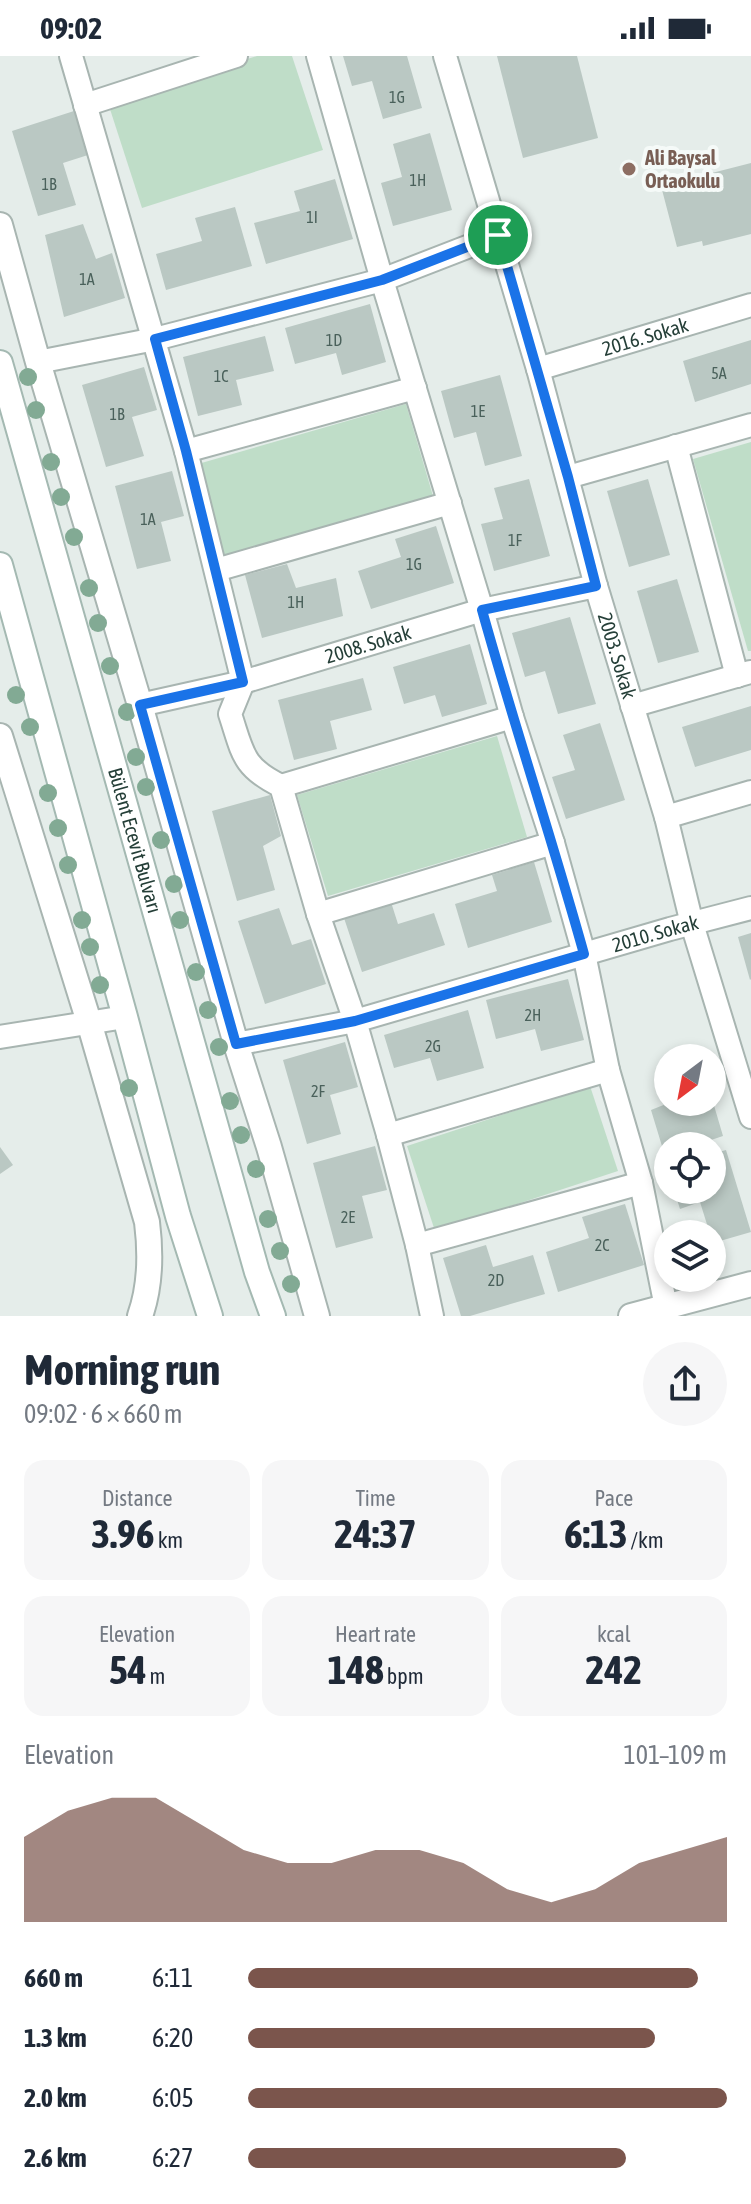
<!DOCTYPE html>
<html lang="en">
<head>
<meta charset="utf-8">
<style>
	body { margin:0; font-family:"Asap Condensed",sans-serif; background:#f6f6f7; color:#1f2937; height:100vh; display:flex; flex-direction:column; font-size:30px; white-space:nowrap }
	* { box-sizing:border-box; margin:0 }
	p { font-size:26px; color:#747a83 }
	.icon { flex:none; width:44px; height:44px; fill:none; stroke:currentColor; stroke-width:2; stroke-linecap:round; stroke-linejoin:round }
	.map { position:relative; height:1260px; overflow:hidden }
	.sheet { display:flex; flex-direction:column; background:#fff; flex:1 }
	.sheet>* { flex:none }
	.needle { width:52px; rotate:212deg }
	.buttons { position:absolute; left:654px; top:988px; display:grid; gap:16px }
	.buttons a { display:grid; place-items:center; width:72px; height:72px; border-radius:50%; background:#fff; box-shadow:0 4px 12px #0003; font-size:40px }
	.pin { position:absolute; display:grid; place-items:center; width:68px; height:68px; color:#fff; margin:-34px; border:4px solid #fff; border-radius:50%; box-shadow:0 2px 8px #0007 }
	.round { display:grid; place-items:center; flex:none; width:84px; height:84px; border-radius:42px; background:#f6f6f7 }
	.headline { display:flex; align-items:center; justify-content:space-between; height:136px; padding:0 24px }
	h1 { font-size:44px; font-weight:700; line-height:60px }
	.metrics { display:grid; grid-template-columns:repeat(3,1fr); gap:12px; height:136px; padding:8px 24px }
	.metrics div { display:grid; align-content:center; border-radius:20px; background:#f6f6f7; text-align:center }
	.metrics b { font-size:40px; font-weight:700 }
	.metrics small { font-size:22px; font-weight:400 }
	.metrics p { font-size:22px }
	.chart { height:224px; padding:16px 24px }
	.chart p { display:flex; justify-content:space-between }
	.chart svg { width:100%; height:144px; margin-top:8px; fill:#7b554c; opacity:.7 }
	ul { padding:0 24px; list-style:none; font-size:26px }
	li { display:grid; grid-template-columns:128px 96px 1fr; align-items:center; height:60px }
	li i { height:20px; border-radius:10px; background:#7b554c }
	.status { display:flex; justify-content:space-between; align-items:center; height:56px; padding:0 40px; background:#fff; direction:ltr }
	.status svg { height:22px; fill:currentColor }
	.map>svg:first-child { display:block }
</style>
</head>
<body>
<div class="status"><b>09:02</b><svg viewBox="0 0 49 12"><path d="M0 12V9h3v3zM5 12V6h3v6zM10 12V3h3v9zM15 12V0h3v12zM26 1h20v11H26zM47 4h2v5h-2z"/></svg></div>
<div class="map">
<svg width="751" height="1260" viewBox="0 0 751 1260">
	<rect width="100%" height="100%" fill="#e5edea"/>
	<g fill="#bfddc8">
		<path d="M257,0H292L323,94L142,152L108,47Z"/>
		<path d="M406,348L433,440L225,500L198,408Z"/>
		<path d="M751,386V595H748L693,403Z"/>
		<path d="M497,680L527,781L328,840L297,739Z"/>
		<path d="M590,1030L618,1115L435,1175L407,1090Z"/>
	</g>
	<g fill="#bac8c3">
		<path d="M343,0H407L422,52L383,63L372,25L352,30Z"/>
		<path d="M497,0H577L598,82L523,102Z"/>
		<path d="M74,55L88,99L63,107L76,149L38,160L12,75Z"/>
		<path d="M430,77L452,154L393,170L381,127L402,121L393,88Z"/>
		<path d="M751,107V178L703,190L702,185L677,191L661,130Z"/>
		<path d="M335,123L353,183L266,208L254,167L300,155L294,135Z"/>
		<path d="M235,151L252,210L166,234L156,198L202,185L195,162Z"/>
		<path d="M83,168L96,203L112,197L125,242L64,261L45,179Z"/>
		<path d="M370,248L386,306L342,319L336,297L295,308L285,272Z"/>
		<path d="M265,280L274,315L236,324L242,349L198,360L183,301Z"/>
		<path d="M751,284V328L695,346L683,305Z"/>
		<path d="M144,311L157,354L132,361L144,400L106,411L82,329Z"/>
		<path d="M500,319L522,400L485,410L476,376L454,382L441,335Z"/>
		<path d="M172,415L184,460L161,466L171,505L137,513L115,430Z"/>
		<path d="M529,423L550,500L494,515L481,468L503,463L494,432Z"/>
		<path d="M648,423L670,499L629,511L607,435Z"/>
		<path d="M436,470L454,527L371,553L358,515L401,501L395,483Z"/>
		<path d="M287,508L296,532L336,522L343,560L262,582L245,519Z"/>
		<path d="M677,523L699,596L658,607L637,535Z"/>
		<path d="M570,561L596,648L558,658L545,615L525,621L512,577Z"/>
		<path d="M470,588L487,648L442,661L435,639L404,648L393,611Z"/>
		<path d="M363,622L372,654L330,665L337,693L294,704L278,644Z"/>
		<path d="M751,650V694L695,711L682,671Z"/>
		<path d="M600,667L625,744L566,763L552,721L575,714L563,679Z"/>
		<path d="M270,739L281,780L263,790L275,834L237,845L212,755Z"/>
		<path d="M534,806L552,866L468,892L455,848L497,835L492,819Z"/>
		<path d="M390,843L398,868L434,857L445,889L362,916L343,859Z"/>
		<path d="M279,852L292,889L311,883L326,928L265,948L238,865Z"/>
		<path d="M751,877V923L750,924L738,881Z"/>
		<path d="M568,923L584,984L541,995L535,973L496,983L486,944Z"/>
		<path d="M468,954L484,1012L437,1025L430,1002L394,1012L384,979Z"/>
		<path d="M345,986L358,1031L330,1039L341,1078L307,1088L283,1004Z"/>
		<path d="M671,1046H713L723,1080L693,1090H668V1099L665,1100L651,1054Z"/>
		<path d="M375,1090L387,1134L362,1140L373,1182L336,1192L313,1107Z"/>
		<path d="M0,1091L13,1109L0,1118Z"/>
		<path d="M726,1094L751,1176L713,1187L712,1178H710L700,1146L680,1153L674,1134H712V1098Z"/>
		<path d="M625,1148L644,1209L558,1236L546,1196L589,1182L582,1161Z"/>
		<path d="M486,1189L493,1211L533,1199L545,1238L470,1260H461L443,1202Z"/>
	</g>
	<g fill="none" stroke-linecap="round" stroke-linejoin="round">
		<defs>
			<g id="minor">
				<path d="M71,0L186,395L243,626L230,658C243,697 242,711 281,730L318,858L355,965L388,1079L417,1189L432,1260"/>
				<path d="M318,0L382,224L482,554L512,661L553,787L584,898L608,1014L641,1127L666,1251"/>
				<path id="s1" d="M445,0L538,313L596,530L666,761L692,868L751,1061"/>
				<path d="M85,49L236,0"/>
				<path d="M38,306L155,283L382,224L498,179"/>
				<path id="s2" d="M538,313L751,249"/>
				<path d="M676,390L737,620"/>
				<path d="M186,395L415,332"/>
				<path d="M568,421L751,369"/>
				<path d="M216,514L450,447"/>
				<path id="s3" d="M140,649L243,626L482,554L596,530"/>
				<path d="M632,650L750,616"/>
				<path d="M281,730L512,661"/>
				<path d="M666,761L751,736"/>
				<path d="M318,858L553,787"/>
				<path d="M0,981L125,961"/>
				<path id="s4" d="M236,988L355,965L670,873L751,852"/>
				<path d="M388,1079L608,1014"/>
				<path d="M417,1189L641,1127"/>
			</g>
			<g id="tertiary">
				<path d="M0,169L38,306L140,649L236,988L269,1091L317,1260"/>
				<path d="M0,680L89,966L147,1166C151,1198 151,1229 140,1260"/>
				<path d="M631,1260L751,1228"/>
			</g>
			<g id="secondary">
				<path id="s5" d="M0,307L257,1216L273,1260"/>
				<path d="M0,509L125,961L178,1160L210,1260"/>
			</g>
		</defs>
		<use href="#minor" stroke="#a8b5b1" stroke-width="26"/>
		<use href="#tertiary" stroke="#a8b5b1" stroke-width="28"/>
		<use href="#secondary" stroke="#a4b9b2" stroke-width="28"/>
		<use href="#minor" stroke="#fff" stroke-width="22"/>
		<use href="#tertiary" stroke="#fff" stroke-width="24"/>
		<use href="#secondary" stroke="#fff" stroke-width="24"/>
	</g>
	<g fill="#82aa94">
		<circle cx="28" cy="321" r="9"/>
		<circle cx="36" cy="354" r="9"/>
		<circle cx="51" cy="406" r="9"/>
		<circle cx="61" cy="441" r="9"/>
		<circle cx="74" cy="481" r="9"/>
		<circle cx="89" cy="532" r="9"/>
		<circle cx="98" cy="567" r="9"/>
		<circle cx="110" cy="610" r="9"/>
		<circle cx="16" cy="639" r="9"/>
		<circle cx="127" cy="656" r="9"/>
		<circle cx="30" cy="671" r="9"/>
		<circle cx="136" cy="701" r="9"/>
		<circle cx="146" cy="731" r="9"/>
		<circle cx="48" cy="737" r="9"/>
		<circle cx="58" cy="772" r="9"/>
		<circle cx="161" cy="784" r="9"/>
		<circle cx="68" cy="809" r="9"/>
		<circle cx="174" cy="828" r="9"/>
		<circle cx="82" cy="864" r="9"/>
		<circle cx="180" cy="864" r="9"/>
		<circle cx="90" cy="891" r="9"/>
		<circle cx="196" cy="916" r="9"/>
		<circle cx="100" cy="929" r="9"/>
		<circle cx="208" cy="954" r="9"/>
		<circle cx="219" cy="991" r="9"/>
		<circle cx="129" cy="1032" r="9"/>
		<circle cx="230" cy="1045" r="9"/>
		<circle cx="241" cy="1079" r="9"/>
		<circle cx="256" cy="1113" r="9"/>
		<circle cx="268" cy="1163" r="9"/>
		<circle cx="280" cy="1195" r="9"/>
		<circle cx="291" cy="1228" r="9"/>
	</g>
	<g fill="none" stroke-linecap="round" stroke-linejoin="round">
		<defs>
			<path id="route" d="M498,179L568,421L596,530L482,554C514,669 552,783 584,898L355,965L236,988L140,649L243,626L186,395L155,283L382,224Z"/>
		</defs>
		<use href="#route" stroke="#fff" stroke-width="16"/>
		<use href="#route" stroke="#1a73e8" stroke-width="10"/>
	</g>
	<circle fill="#8d6e63" stroke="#f5faf8" stroke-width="3" cx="629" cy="113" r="8"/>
	<g text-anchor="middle" stroke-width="8" stroke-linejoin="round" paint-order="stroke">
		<g font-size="16" fill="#4a615b">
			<text x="397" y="47">1G</text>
			<text x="418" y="130">1H</text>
			<text x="49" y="134">1B</text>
			<text x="312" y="167">1I</text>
			<text x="87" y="229">1A</text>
			<text x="334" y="290">1D</text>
			<text x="719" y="323">5A</text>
			<text x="221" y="326">1C</text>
			<text x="478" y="361">1E</text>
			<text x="117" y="364">1B</text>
			<text x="148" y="469">1A</text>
			<text x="515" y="490">1F</text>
			<text x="414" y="514">1G</text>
			<text x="296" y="552">1H</text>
			<text x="533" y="965">2H</text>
			<text x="433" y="996">2G</text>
			<text x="318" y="1041">2F</text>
			<text x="348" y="1167">2E</text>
			<text x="602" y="1195">2C</text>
			<text x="496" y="1230">2D</text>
		</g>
		<g font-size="20" font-weight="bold" fill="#785e54" stroke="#f5faf8" text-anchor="start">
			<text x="645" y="109">Ali Baysal<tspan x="645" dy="23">Ortaokulu</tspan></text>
		</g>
		<g font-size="20" fill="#253f38" stroke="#f5faf8">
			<text dy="7" stroke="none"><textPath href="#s2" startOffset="112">2016. Sokak</textPath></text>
			<text dy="7" stroke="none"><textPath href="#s3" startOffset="236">2008. Sokak</textPath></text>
			<text dy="7" stroke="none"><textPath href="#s1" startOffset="624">2003. Sokak</textPath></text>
			<text dy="7" stroke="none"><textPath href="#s5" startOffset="496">Bülent Ecevit Bulvarı</textPath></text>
			<text dy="7" stroke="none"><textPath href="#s4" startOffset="434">2010. Sokak</textPath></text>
		</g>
	</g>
</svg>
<div class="buttons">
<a><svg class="needle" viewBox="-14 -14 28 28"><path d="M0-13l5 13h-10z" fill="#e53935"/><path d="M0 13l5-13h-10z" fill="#747a83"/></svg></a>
<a><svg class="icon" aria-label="locate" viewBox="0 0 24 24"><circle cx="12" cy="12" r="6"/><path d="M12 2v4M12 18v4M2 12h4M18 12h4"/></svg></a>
<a><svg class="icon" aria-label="layers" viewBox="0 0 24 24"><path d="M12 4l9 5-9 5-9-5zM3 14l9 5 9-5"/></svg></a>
</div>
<div class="pin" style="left:498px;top:179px;background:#1e9e55"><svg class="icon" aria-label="arrive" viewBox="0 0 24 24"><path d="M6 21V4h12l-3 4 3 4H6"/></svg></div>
</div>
<section class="sheet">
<div class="headline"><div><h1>Morning run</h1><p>09:02 · 6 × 660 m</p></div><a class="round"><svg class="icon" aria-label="share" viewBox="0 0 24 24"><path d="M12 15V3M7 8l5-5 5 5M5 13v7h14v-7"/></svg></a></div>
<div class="metrics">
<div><p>Distance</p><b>3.96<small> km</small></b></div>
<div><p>Time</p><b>24:37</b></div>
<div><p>Pace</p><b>6:13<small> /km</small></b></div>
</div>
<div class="metrics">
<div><p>Elevation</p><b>54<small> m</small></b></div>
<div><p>Heart rate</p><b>148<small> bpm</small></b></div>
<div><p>kcal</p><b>242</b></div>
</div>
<div class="chart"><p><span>Elevation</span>101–109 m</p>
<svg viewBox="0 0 160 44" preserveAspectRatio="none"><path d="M0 44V18L10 10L20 6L30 6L40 14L50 22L60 26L70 26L80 22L90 22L100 26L110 34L120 38L130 34L140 26L150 22L160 18V44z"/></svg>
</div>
<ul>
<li><b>660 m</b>6:11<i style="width:94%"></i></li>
<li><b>1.3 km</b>6:20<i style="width:85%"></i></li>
<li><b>2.0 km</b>6:05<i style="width:100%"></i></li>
<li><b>2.6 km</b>6:27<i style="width:79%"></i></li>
</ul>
</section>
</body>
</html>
